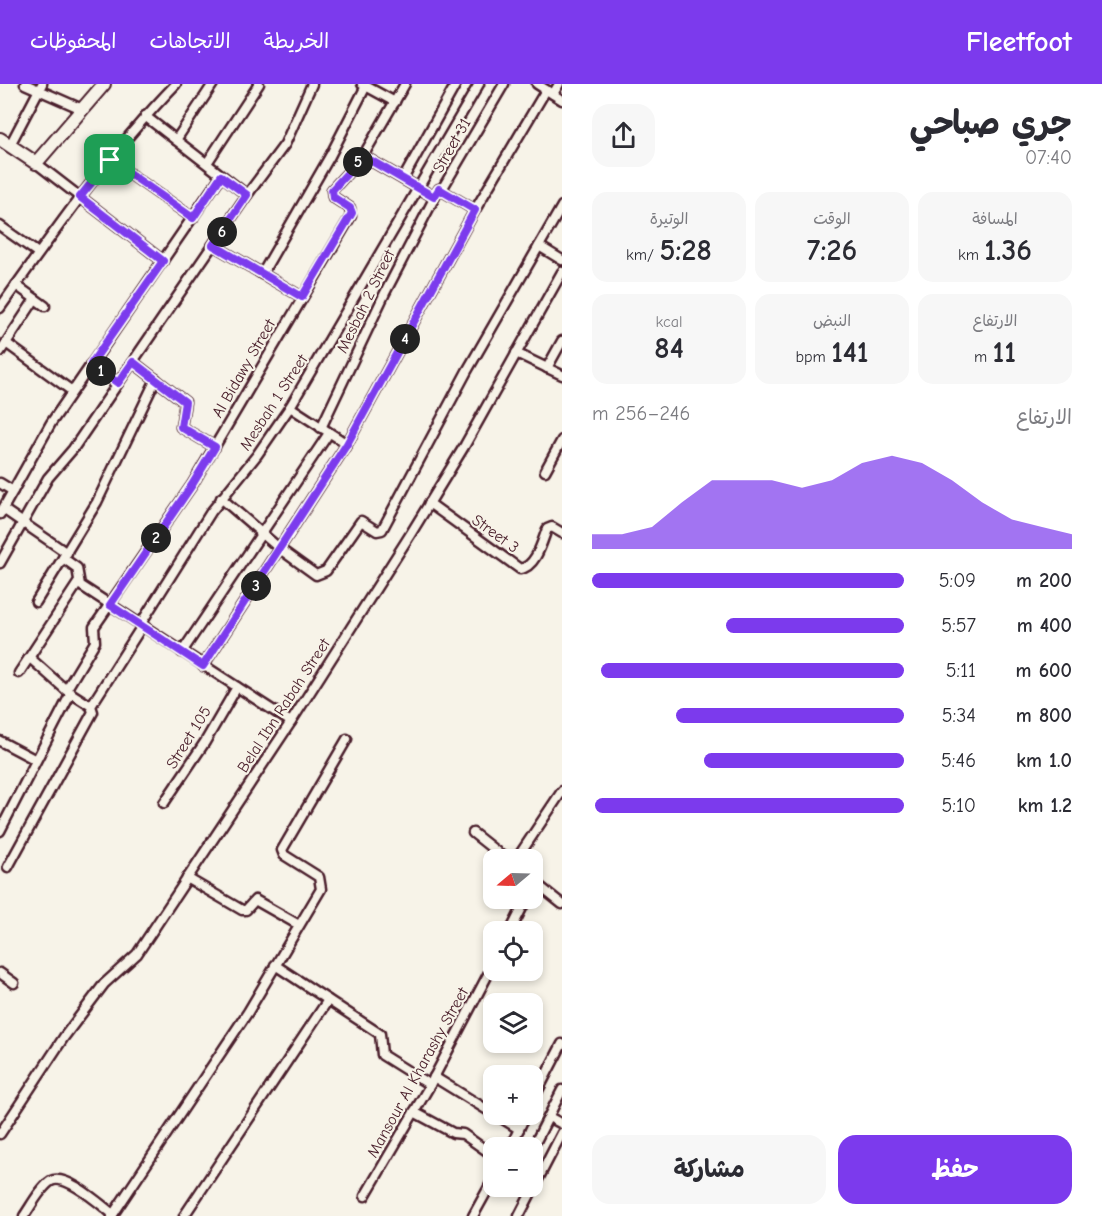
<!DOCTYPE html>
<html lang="ar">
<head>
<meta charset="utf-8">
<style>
	body { margin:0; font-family:"Comic Neue","Playpen Sans Arabic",sans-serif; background:#f7f7f7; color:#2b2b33; direction:rtl; height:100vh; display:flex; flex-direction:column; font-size:22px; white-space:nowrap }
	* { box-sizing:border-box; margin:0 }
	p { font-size:20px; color:#7c7c81 }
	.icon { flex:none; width:33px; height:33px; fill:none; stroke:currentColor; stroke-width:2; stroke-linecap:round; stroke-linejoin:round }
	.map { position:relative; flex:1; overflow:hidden; direction:ltr }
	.panel { display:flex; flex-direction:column; background:#fff; width:540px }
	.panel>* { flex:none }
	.needle { width:39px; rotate:251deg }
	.buttons { position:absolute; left:483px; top:765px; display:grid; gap:12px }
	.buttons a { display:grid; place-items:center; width:60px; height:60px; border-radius:12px; background:#fff; box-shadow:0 3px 9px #0003; font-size:30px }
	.pin { position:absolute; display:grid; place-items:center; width:51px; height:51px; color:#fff; margin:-26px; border-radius:12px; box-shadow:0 3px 9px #0006 }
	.km { position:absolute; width:30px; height:30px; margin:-15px; border-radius:50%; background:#222; color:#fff; font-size:16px; line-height:30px; text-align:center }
	.round { display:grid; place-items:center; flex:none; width:63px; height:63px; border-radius:18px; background:#f7f7f7 }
	.headline { display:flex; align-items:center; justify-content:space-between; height:102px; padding:0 30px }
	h1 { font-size:33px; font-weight:700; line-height:45px }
	.metrics { display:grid; grid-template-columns:repeat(3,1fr); gap:9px; height:102px; padding:6px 30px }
	.metrics div { display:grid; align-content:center; border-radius:15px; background:#f7f7f7; text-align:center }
	.metrics b { font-size:30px; font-weight:700 }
	.metrics small { font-size:16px; font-weight:400 }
	.metrics p { font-size:16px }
	.chart { height:168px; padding:12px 30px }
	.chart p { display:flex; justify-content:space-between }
	.chart svg { width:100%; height:108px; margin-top:6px; fill:#7c3aed; opacity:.7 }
	.cta { display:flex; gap:12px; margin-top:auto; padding:12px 30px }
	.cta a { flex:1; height:69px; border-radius:18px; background:#7c3aed; color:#fff; font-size:24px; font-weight:700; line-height:69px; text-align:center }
	.cta a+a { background:#f7f7f7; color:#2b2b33 }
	ul { padding:0 30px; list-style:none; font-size:20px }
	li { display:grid; grid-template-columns:96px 72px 1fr; align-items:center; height:45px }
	li i { height:15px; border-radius:8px; background:#7c3aed }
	header { display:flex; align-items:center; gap:36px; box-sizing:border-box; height:84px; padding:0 30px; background:#7c3aed; color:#fff }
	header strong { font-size:28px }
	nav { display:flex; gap:33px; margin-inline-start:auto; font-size:21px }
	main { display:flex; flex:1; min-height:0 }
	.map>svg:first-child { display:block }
</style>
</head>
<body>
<header>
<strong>Fleetfoot</strong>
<nav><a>الخريطة</a><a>الاتجاهات</a><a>المحفوظات</a></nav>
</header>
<main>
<section class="panel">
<div class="headline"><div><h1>جري صباحي</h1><p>07:40</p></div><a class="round"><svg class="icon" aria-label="share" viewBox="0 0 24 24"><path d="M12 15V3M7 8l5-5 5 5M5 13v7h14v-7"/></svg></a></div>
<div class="metrics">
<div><p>المسافة</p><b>1.36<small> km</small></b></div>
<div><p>الوقت</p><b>7:26</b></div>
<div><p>الوتيرة</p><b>5:28<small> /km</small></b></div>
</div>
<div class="metrics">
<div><p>الارتفاع</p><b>11<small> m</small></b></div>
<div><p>النبض</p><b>141<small> bpm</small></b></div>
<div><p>kcal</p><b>84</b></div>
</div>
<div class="chart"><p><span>الارتفاع</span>246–256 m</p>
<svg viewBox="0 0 160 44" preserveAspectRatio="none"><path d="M0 44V38L10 38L20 35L30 25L40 16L50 16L60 16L70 19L80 16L90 9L100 6L110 9L120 16L130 25L140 32L150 35L160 38V44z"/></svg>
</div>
<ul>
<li><b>200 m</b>5:09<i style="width:100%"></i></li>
<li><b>400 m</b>5:57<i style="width:57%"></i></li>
<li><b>600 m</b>5:11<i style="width:97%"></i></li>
<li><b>800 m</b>5:34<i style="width:73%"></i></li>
<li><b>1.0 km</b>5:46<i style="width:64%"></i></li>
<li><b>1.2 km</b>5:10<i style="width:99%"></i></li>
</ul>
<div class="cta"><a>حفظ</a><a>مشاركة</a></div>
</section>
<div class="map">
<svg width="562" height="1132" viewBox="0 0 562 1132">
	<rect width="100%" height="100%" fill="#f7f3e8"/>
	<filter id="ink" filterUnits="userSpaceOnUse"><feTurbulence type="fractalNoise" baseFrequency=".0167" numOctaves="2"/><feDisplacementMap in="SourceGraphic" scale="12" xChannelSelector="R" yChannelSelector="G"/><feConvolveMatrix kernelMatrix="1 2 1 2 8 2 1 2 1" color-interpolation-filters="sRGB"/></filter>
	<g filter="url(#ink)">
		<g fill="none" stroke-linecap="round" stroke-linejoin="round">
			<defs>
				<g id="street">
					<path d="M25,0L82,25"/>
					<path d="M362,0L395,18"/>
					<path d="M537,0L562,16"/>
					<path d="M553,10L559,0"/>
					<path d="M145,32L247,111"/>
					<path d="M176,56L213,0"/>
					<path d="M10,61L42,0"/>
					<path d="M363,72L434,113"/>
					<path d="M110,76L193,134"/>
					<path d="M36,79L163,177"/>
					<path d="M207,79L259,0"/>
					<path d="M403,95L456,0"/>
					<path d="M441,107L504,0"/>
					<path d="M0,142L38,169"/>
					<path d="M213,161L302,213"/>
					<path d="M539,162L562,176"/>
					<path d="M262,190L330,72L366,2"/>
					<path d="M16,201L45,222"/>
					<path d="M0,224C55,146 110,68 176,0"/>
					<path d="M6,259L72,307"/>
					<path d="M0,268L35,215"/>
					<path d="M516,269L562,291"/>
					<path d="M133,278L185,318L181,343L215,363"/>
					<path d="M91,280L118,299"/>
					<path d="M547,284L562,257"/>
					<path d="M290,323L347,360"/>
					<path d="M321,344L385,209L439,105L475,126"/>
					<path d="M545,387L562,356"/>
					<path d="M0,399L13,407"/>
					<path d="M221,414L280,465L316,491L326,487L361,437L377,447L382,446L467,287L562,122"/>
					<path d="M429,419L520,485C536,483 542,458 547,445L552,443L562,449"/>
					<path d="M3,425L67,469"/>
					<path d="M0,430L51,339L221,92"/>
					<path d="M63,474L77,484L80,501L291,638"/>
					<path d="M0,479L48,394L73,365L247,111L285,60L312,0"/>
					<path d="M36,518L97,418L156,295"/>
					<path d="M140,541L211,428L257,371L290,323L479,0"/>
					<path d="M182,568L329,349"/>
					<path d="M30,574L66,606L91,622"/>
					<path d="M203,582L347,360L475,126L546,6"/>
					<path d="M19,589L78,499"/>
					<path d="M66,606L95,558L94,543L192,401L351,132L350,124L333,113L332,106L363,72L405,0"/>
					<path d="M0,657L36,676"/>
					<path d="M164,719L205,658L237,603"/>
					<path d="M0,747L71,609"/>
					<path d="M473,749L507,776"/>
					<path d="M516,776L562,707"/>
					<path d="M8,783L93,628L91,622L142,542"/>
					<path d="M187,794L242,826H246L255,816L299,841"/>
					<path d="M532,796L562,820"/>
					<path d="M510,848L527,814"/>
					<path d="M275,881L380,950L382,971L430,1001"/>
					<path d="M0,889L14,899"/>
					<path d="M434,993L494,1030"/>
					<path d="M532,1018L562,960"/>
					<path d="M414,1028L453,1049L463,1050L494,1072"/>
					<path d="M495,1030L519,1045"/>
					<path d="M549,1033L562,1040"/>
					<path d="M0,1050L64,953L104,900L137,870L291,638L410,451L465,361L562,188"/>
					<path d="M510,1064L526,1030"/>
					<path d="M532,1065L562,1006"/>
					<path d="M365,1112L430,1001L494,879"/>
					<path d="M24,1132C31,1122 41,1103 51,1097C66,1089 101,1121 113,1130"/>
					<path d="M112,1132L248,928L321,805L319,793L284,771L282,766L347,655"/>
					<path d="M184,1132L328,916"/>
					<path d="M473,1132L494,1094"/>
					<path d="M519,1132L562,1049"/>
				</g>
				<path id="secondary" d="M0,55L36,79L104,0"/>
			</defs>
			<use href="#street" stroke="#4a1f2b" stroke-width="13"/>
			<use href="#secondary" stroke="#4a1f2b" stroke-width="16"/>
			<use href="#street" stroke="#f7f3e8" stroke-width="8"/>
			<use href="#secondary" stroke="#f7f3e8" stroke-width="12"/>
		</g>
	</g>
	<g fill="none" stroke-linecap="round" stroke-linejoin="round" filter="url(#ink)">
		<defs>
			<path id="route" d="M363,72L434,113L439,105L475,126L347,360L203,582L110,521L192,401L215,363L181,343L185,318L133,278L118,299L91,280L163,177L80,113L110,76L193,134L221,92L247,111L213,161L302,213L352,129L350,124L333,113L332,106Z"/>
		</defs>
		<use href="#route" stroke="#fff" stroke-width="12"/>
		<use href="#route" stroke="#7c3aed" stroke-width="8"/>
	</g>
	<g text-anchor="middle" stroke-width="4.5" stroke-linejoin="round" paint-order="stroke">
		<g font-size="16" fill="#4a1f2b" stroke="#f7f3e8">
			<text transform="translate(451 61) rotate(-60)" y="6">Street 31</text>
			<text transform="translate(365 217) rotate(-64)" y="6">Mesbah 2 Street</text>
			<text transform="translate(243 284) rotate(-60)" y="6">Al Bidawy Street</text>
			<text transform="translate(273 318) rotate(-57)" y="6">Mesbah 1 Street</text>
			<text transform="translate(496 449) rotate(36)" y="6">Street 3</text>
			<text transform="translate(283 621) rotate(-57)" y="6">Belal Ibn Rabah Street</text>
			<text transform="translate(188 653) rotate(-58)" y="6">Street 105</text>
			<text transform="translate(417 988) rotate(-61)" y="6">Mansour Al Kharashy Street</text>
		</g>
	</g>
</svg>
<div class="buttons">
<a><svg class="needle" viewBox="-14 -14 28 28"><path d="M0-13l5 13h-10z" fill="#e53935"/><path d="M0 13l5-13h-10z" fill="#7c7c81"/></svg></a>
<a><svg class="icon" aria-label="locate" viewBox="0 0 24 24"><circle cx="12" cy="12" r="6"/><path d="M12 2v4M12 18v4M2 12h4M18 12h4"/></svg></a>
<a><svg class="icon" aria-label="layers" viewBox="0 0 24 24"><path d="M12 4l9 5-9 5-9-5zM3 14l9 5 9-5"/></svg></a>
<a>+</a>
<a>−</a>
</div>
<div class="pin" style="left:110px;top:76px;background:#1e9e55"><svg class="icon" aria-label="arrive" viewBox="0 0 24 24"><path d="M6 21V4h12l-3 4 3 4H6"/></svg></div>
<b class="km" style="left:101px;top:287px">1</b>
<b class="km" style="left:156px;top:454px">2</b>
<b class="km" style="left:256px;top:502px">3</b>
<b class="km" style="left:405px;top:255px">4</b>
<b class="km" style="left:358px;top:78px">5</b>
<b class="km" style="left:222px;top:148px">6</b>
</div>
</main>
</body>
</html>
